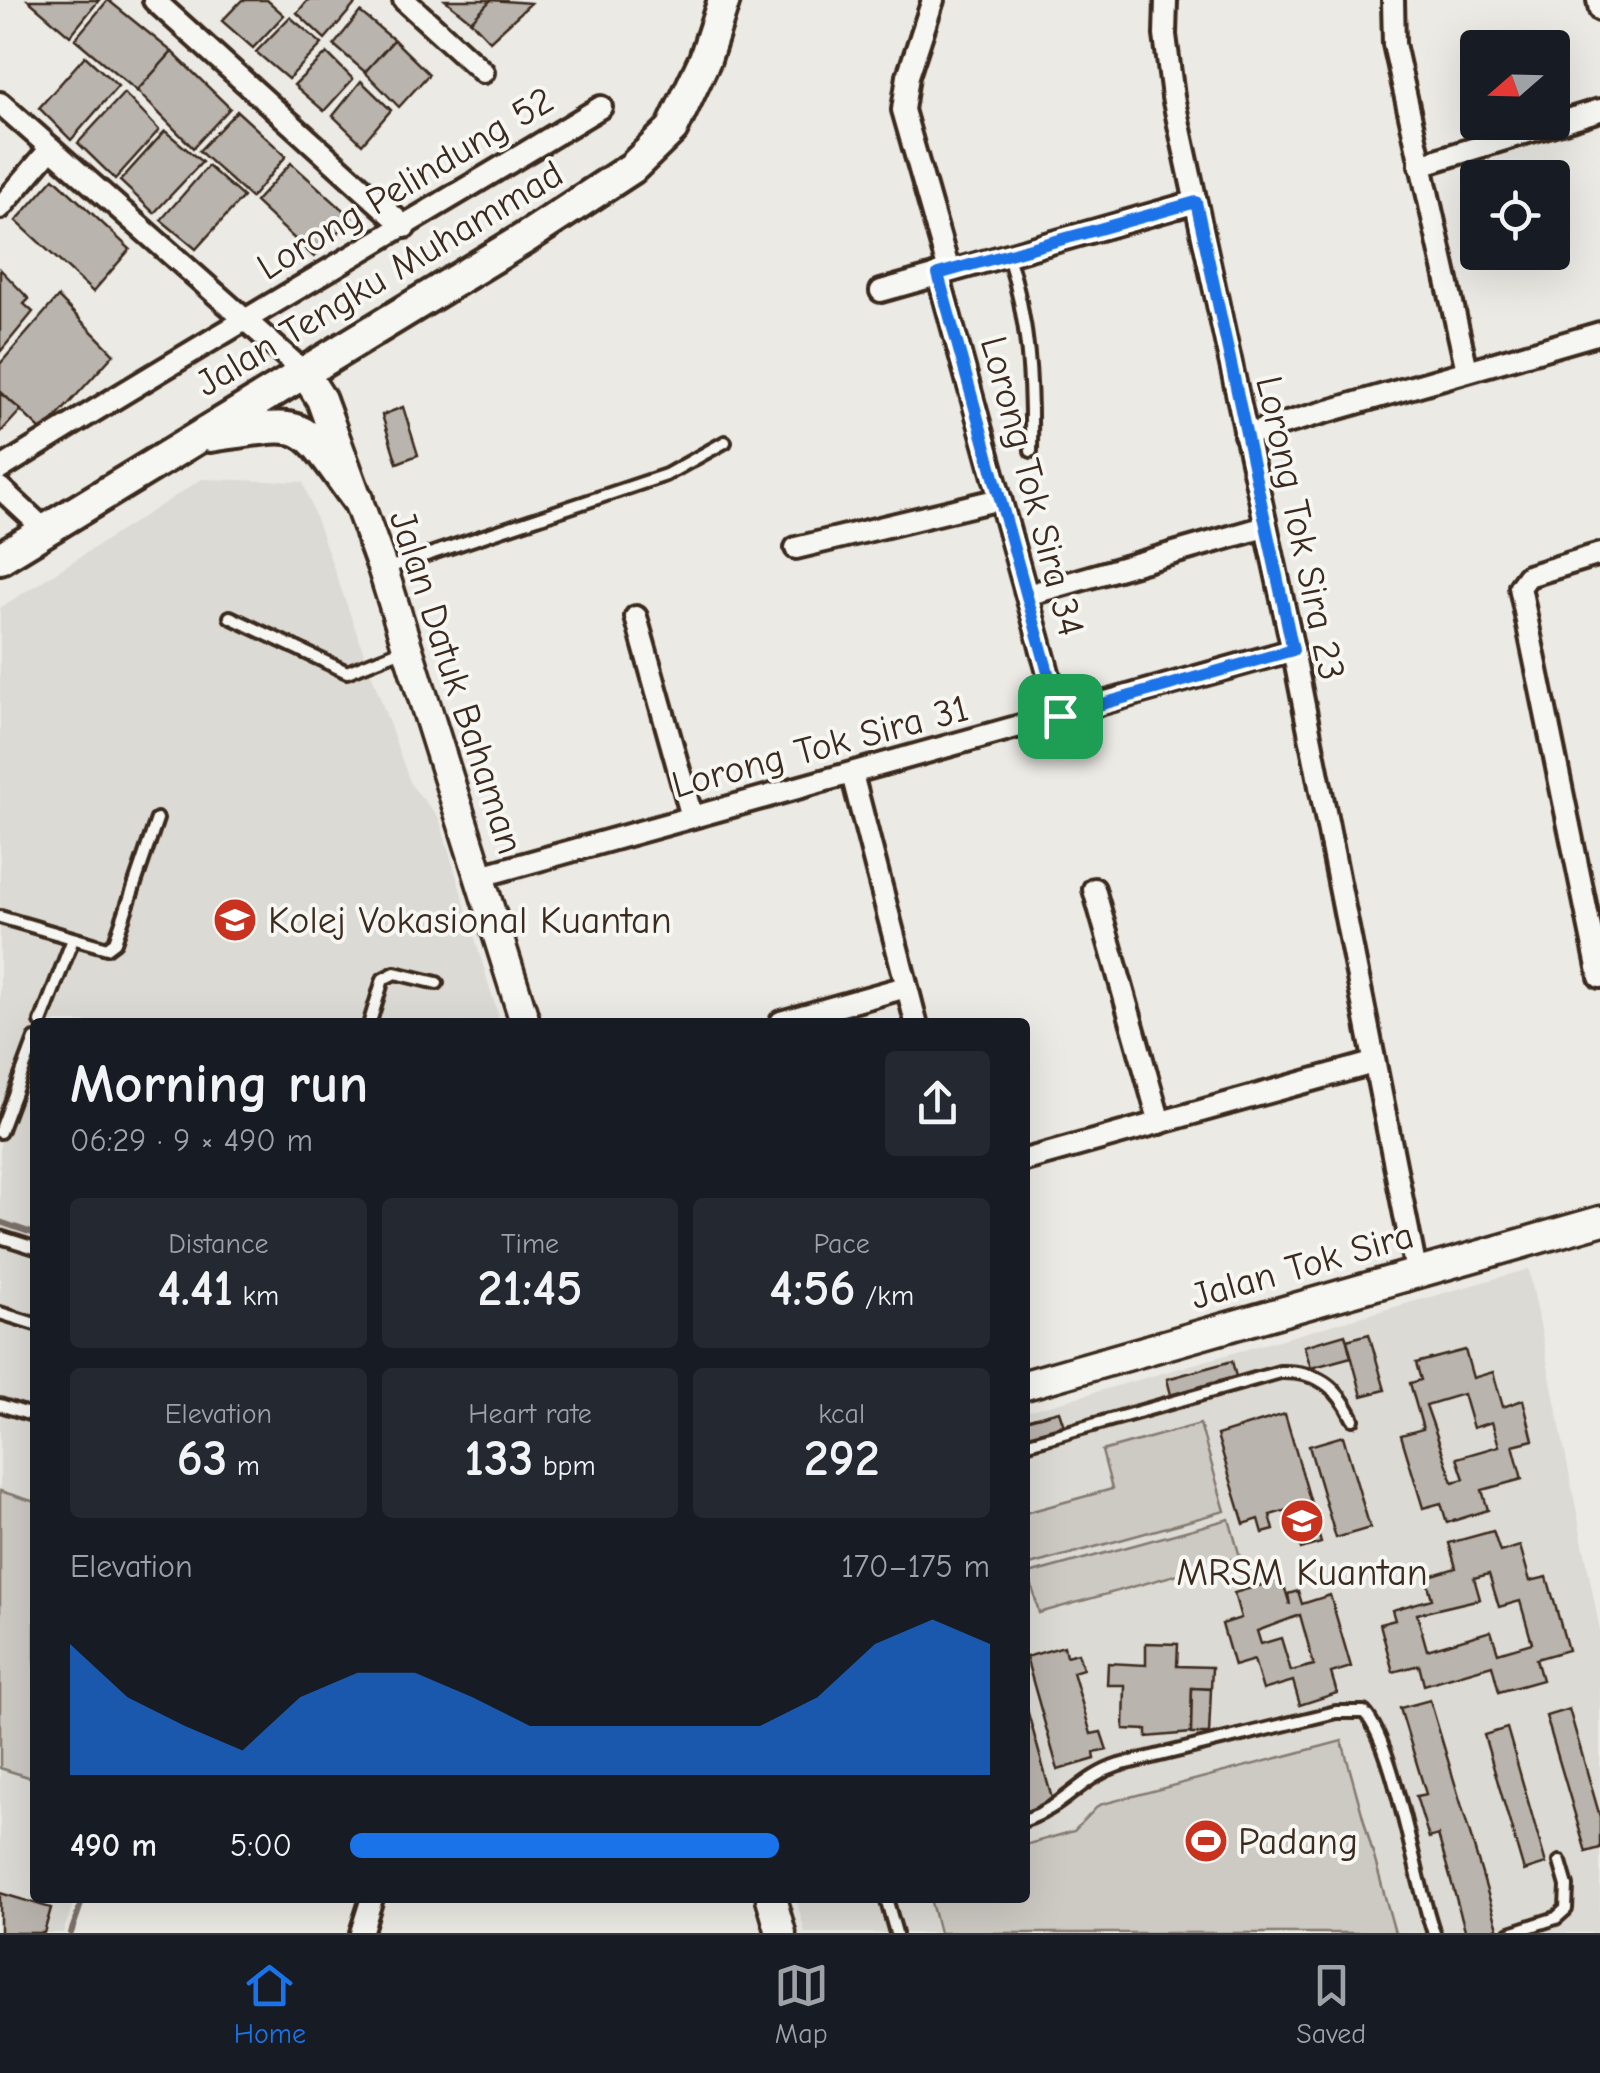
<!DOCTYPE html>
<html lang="en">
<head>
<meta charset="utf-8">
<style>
	body { margin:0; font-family:"Comic Neue",sans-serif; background:#242831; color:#f1f3f6; height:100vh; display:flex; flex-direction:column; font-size:38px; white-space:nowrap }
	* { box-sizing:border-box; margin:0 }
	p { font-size:32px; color:#9ea1a6 }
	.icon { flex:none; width:55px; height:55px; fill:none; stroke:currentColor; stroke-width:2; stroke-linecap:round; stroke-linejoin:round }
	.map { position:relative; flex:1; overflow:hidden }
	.panel { position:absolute; left:30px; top:1018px; width:1000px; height:885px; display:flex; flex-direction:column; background:#171b24; border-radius:10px; box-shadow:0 10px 40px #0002 }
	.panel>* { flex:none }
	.needle { width:65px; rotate:250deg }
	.buttons { position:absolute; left:1460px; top:30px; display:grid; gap:20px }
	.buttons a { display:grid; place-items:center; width:110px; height:110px; border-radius:10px; background:#171b24; box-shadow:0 10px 40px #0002; font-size:50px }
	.pin { position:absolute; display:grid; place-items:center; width:85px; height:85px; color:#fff; margin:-42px; border-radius:20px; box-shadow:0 5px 15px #0006 }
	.round { display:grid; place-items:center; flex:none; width:105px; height:105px; border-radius:10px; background:#242831 }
	.headline { display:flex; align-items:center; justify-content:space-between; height:170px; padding:0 40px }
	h1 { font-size:55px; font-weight:600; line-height:75px }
	.stats { display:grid; grid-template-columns:repeat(3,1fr); gap:15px; height:170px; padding:10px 40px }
	.stats div { display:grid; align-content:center; border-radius:10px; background:#242831; text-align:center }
	.stats b { font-size:50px; font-weight:600 }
	.stats small { font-size:28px; font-weight:400 }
	.stats p { font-size:28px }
	.chart { height:280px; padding:20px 40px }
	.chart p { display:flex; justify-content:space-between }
	.chart svg { width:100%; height:180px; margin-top:10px; fill:#1a73e8; opacity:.7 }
	ul { padding:0 40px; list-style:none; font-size:32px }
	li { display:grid; grid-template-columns:160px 120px 1fr; align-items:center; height:75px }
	li i { height:25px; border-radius:12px; background:#1a73e8 }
	.tabs { display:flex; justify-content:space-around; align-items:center; height:140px; border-top:2px solid #363941; background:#171b24; font-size:28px; color:#9ea1a6 }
	.tabs a { display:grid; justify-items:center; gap:5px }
	.tabs .on { color:#1a73e8 }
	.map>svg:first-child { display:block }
</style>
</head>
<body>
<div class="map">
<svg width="1600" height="1933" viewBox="0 0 1600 1933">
	<rect width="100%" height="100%" fill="#ebeae5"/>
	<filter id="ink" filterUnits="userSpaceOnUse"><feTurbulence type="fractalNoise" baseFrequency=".01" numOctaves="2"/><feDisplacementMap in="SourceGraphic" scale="20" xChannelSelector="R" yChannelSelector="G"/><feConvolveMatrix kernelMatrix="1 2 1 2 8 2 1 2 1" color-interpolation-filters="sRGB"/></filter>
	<g filter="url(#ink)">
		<g fill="#dcdad4">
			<path d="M202,479L303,482L411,785L439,818L500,1022H35V1898H75L63,1933H0V608Z"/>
			<path d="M1529,1269L1600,1630V1933H805L796,1898H1025V1412Z"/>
		</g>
		<g fill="#cdcac4" stroke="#847a71" stroke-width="2.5">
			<path d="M1200,1424L1225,1511L1026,1566L1025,1513L1112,1489L1102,1451Z"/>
			<path d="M0,1491L35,1502V1779L0,1768Z"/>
			<path d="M1229,1519L1240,1557L1039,1613L1029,1574Z"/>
			<path d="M1342,1741L1395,1933H939L930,1898H1025V1845L1074,1831L1099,1805Z"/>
		</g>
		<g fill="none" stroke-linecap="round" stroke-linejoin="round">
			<g stroke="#7c7167" stroke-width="6">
				<path d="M0,1222L35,1234"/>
				<path d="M71,1933L83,1898"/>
			</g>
		</g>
		<g fill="#bab4ae" stroke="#3b2a1e" stroke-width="2.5" fill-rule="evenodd">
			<path d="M28,0H99L70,36Z"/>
			<path d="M108,0L172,52L137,91L75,39Z"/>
			<path d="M242,0H267L284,15L253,48L222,21Z"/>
			<path d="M308,0H351L355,4L325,39L297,13Z"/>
			<path d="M445,0H491L471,21Z"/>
			<path d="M491,0L531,3L490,41L471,21Z"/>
			<path d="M360,12L394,40L365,72L334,45Z"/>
			<path d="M290,17L322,44L288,79L256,52Z"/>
			<path d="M394,40L429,74L399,107L365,72Z"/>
			<path d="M172,52L230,108L193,148L137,91Z"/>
			<path d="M327,53L353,79L324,111L294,85Z"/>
			<path d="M85,56L118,86L71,140L39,108Z"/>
			<path d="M361,81L391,110L362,144L333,116Z"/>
			<path d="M124,93L159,130L115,179L78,143Z"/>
			<path d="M237,111L286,156L251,198L199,151Z"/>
			<path d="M165,131L202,162L154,213L120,181Z"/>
			<path d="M291,163L352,218L314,257L255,202Z"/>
			<path d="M208,166L243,197L196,249L161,220Z"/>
			<path d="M54,178L130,249L93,292L16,221Z"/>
			<path d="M0,269L29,299L24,304L33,312L0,352Z"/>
			<path d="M58,297L114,354L43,432L0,391V364Z"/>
			<path d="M0,393L21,410L0,433Z"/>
			<path d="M403,407L418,455L397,463L382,415Z"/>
			<path d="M1345,1334L1351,1357L1311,1368L1304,1346Z"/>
			<path d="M1369,1334L1385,1390L1362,1396L1347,1340Z"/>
			<path d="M1465,1350L1473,1378L1493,1372L1503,1407L1523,1400L1533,1440L1513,1445L1522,1479L1482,1490L1488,1510L1447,1523L1441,1503L1423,1508L1401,1435L1423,1429L1410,1383L1421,1380L1416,1363ZM1463,1394L1473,1428L1492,1422L1499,1446L1457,1458L1464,1479L1453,1482L1426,1405Z"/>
			<path d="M1232,1361L1236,1377L1171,1395L1167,1379Z"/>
			<path d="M1059,1411L1064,1426L1025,1436V1420Z"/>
			<path d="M1285,1414L1311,1503L1270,1515L1274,1530L1263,1533L1259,1519L1244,1524L1217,1435Z"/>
			<path d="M1343,1436L1370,1528L1336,1538L1309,1446Z"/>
			<path d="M1314,1520L1321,1543L1301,1549L1294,1526Z"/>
			<path d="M1493,1531L1500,1552L1520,1546L1530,1581L1547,1577L1568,1650L1536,1659L1542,1680L1499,1692L1492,1665L1424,1685L1419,1665L1393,1672L1380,1624L1395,1620L1392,1610L1432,1599L1426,1577L1456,1568L1449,1543ZM1489,1574L1499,1607L1520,1601L1532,1643L1498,1653L1491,1631L1427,1650L1417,1614L1480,1599L1474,1578Z"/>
			<path d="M1282,1579L1290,1605L1288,1594L1298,1591L1302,1604L1330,1595L1351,1667L1331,1673L1337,1693L1300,1705L1293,1681L1263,1690L1254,1660L1234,1666L1222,1624L1241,1618L1234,1593ZM1300,1615L1314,1665L1291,1671L1281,1638L1261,1644L1257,1631Z"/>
			<path d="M1146,1643L1178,1644L1177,1666L1212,1667L1211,1689L1192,1688L1191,1733L1147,1737V1730L1124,1729L1125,1685H1107L1108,1663L1146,1665Z"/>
			<path d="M1064,1646L1066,1656L1078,1653L1083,1669L1073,1672L1091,1734L1101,1732L1107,1750L1094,1753L1095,1759L1058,1770L1026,1657Z"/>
			<path d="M1192,1688L1211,1689L1209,1734H1191Z"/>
			<path d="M1430,1700L1498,1928L1482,1933H1466L1438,1835L1429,1838L1416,1796L1426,1794L1400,1708Z"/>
			<path d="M1025,1702L1054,1806L1025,1814Z"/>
			<path d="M1569,1709L1600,1817V1848L1586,1852L1546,1716Z"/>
			<path d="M1507,1728L1546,1864L1524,1871L1484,1735Z"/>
			<path d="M0,1893L51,1908L44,1933H0Z"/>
		</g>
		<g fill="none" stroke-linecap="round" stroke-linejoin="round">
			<defs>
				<g id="service">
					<path d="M1008,256C1029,321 1032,382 1031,451"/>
					<path d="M385,569L666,475L725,442"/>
					<path d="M230,617L347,672L407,648"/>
					<path d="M0,917L107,948L115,942L157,819"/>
					<path d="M41,1022L73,939"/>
					<path d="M370,1022L383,979L395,973L437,983"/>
					<path d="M0,1132L35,1039"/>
					<path d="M0,1237L35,1248"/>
					<path d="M0,1313L35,1324"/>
					<path d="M0,1405L35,1416"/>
					<path d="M1025,1444L1280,1372C1317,1371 1337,1386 1353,1419"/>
					<path d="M1025,1820C1068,1805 1079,1778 1119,1765L1336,1712H1364C1395,1744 1415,1883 1434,1933"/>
					<path d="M886,1898L896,1933"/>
					<path d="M1510,1933L1556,1918L1566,1909L1567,1886L1560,1862"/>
				</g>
				<g id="minor">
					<path d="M154,0L405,227"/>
					<path d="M404,0L483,72"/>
					<path d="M933,0L908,76L903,110L949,271"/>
					<path d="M1166,0L1165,35L1173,97L1293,650L1416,1271"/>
					<path d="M1393,0L1394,44L1467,370"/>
					<path d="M1598,0L1600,10"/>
					<path d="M0,103L303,371"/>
					<path d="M1420,165L1600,110"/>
					<path d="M0,208L51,148"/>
					<path d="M938,274L1060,716"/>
					<path d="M881,291L1195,202"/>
					<path d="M1245,435L1600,333"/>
					<path d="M0,469C198,345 401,229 601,107"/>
					<path d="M0,488L45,530"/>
					<path d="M796,548L1000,499"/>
					<path d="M1600,554L1528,576L1520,587L1600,977"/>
					<path d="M1027,595L1265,527"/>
					<path d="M636,617L692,817"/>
					<path d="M852,774L916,1022"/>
					<path d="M481,876L1293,650"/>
					<path d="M1094,889L1160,1123"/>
					<path d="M781,1022L906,987"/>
					<path d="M1025,1160L1373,1063"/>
					<path d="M361,1933L372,1898"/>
				</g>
				<g id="tertiary">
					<path d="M303,371L321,399L383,570L525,1022"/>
					<path d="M1025,1385L1600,1221"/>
					<path d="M771,1898L781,1933"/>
				</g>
				<g id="secondary">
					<path d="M210,436C312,421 297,417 357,499"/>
					<path d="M0,558L525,238L632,168L672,129L705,59L724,0"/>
				</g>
			</defs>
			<use href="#service" stroke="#3b2a1e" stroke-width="18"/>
			<use href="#minor" stroke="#3b2a1e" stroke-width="28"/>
			<use href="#tertiary" stroke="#3b2a1e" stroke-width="35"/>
			<use href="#secondary" stroke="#3b2a1e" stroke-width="38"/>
			<use href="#service" stroke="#f6f6f2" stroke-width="10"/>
			<use href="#minor" stroke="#f6f6f2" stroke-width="20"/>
			<use href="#tertiary" stroke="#f6f6f2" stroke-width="28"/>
			<use href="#secondary" stroke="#f6f6f2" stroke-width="30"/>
		</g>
	</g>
	<g fill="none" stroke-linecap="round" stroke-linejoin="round" filter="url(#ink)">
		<defs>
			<path id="route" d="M1196,202L1293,650L1060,716L938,274Z"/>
		</defs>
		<use href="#route" stroke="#fff" stroke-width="20"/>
		<use href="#route" stroke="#1a73e8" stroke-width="12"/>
	</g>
	<defs>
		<symbol id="school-disc" viewBox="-11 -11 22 22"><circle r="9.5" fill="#c8321e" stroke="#f6f6f2"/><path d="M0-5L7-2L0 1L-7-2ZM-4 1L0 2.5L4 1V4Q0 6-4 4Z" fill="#fff"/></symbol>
		<symbol id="stadium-disc" viewBox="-11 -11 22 22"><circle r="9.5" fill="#c8321e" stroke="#f6f6f2"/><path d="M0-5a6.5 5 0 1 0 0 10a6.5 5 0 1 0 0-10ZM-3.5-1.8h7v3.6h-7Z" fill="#fff"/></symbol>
	</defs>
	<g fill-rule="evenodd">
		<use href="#school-disc" x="210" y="895" width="50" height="50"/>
		<use href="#school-disc" x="1277" y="1496" width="50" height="50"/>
		<use href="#stadium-disc" x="1181" y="1816" width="50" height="50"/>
	</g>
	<g text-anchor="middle" stroke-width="8" stroke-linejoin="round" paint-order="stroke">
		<g font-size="38" fill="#3b2a1e" stroke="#f6f6f2">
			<text transform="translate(405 183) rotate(-31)" y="13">Lorong Pelindung 52</text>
			<text transform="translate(379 278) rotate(-31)" y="13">Jalan Tengku Muhammad</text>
			<text transform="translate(1033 486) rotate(75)" y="13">Lorong Tok Sira 34</text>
			<text transform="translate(1301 528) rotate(78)" y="13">Lorong Tok Sira 23</text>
			<text transform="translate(457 682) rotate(72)" y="13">Jalan Datuk Bahaman</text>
			<text transform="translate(820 746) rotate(-15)" y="13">Lorong Tok Sira 31</text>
			<text transform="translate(1302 1265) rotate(-16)" y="13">Jalan Tok Sira</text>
		</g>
		<g font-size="38" fill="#3b2a1e" stroke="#f6f6f2" text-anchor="start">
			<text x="268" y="933">Kolej Vokasional Kuantan</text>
			<text x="1302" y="1585" text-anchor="middle">MRSM Kuantan</text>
			<text x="1238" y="1854">Padang</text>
		</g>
	</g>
</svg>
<div class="buttons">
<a><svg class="needle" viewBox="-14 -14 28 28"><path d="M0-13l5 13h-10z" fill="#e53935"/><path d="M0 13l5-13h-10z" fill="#9ea1a6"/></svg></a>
<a><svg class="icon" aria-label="locate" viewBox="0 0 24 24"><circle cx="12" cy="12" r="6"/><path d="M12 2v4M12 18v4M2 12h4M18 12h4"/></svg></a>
</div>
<div class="pin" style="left:1060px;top:716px;background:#1e9e55"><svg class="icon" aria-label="arrive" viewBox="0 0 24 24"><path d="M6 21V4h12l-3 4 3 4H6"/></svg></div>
<section class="panel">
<div class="headline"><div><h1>Morning run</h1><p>06:29 · 9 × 490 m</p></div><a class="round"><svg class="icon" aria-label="share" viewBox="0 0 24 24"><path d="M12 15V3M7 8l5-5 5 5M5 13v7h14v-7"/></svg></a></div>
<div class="stats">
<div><p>Distance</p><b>4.41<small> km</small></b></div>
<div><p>Time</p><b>21:45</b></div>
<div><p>Pace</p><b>4:56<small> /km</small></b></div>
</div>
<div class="stats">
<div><p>Elevation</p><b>63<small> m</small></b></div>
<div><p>Heart rate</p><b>133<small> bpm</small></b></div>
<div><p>kcal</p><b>292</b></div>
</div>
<div class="chart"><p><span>Elevation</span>170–175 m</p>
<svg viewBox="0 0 160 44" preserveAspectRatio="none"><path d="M0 44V12L10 25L20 32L30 38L40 25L50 19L60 19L70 25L80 32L90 32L100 32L110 32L120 32L130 25L140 12L150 6L160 12V44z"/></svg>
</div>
<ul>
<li><b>490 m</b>5:00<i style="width:67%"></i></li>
</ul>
</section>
</div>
<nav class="tabs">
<a class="on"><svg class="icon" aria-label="home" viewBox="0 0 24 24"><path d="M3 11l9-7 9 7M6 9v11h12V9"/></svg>Home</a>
<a><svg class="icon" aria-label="map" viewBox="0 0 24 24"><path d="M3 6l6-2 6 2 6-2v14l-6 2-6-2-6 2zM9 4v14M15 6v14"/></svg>Map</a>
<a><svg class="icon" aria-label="saved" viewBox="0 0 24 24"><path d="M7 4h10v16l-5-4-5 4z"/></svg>Saved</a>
</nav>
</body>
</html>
